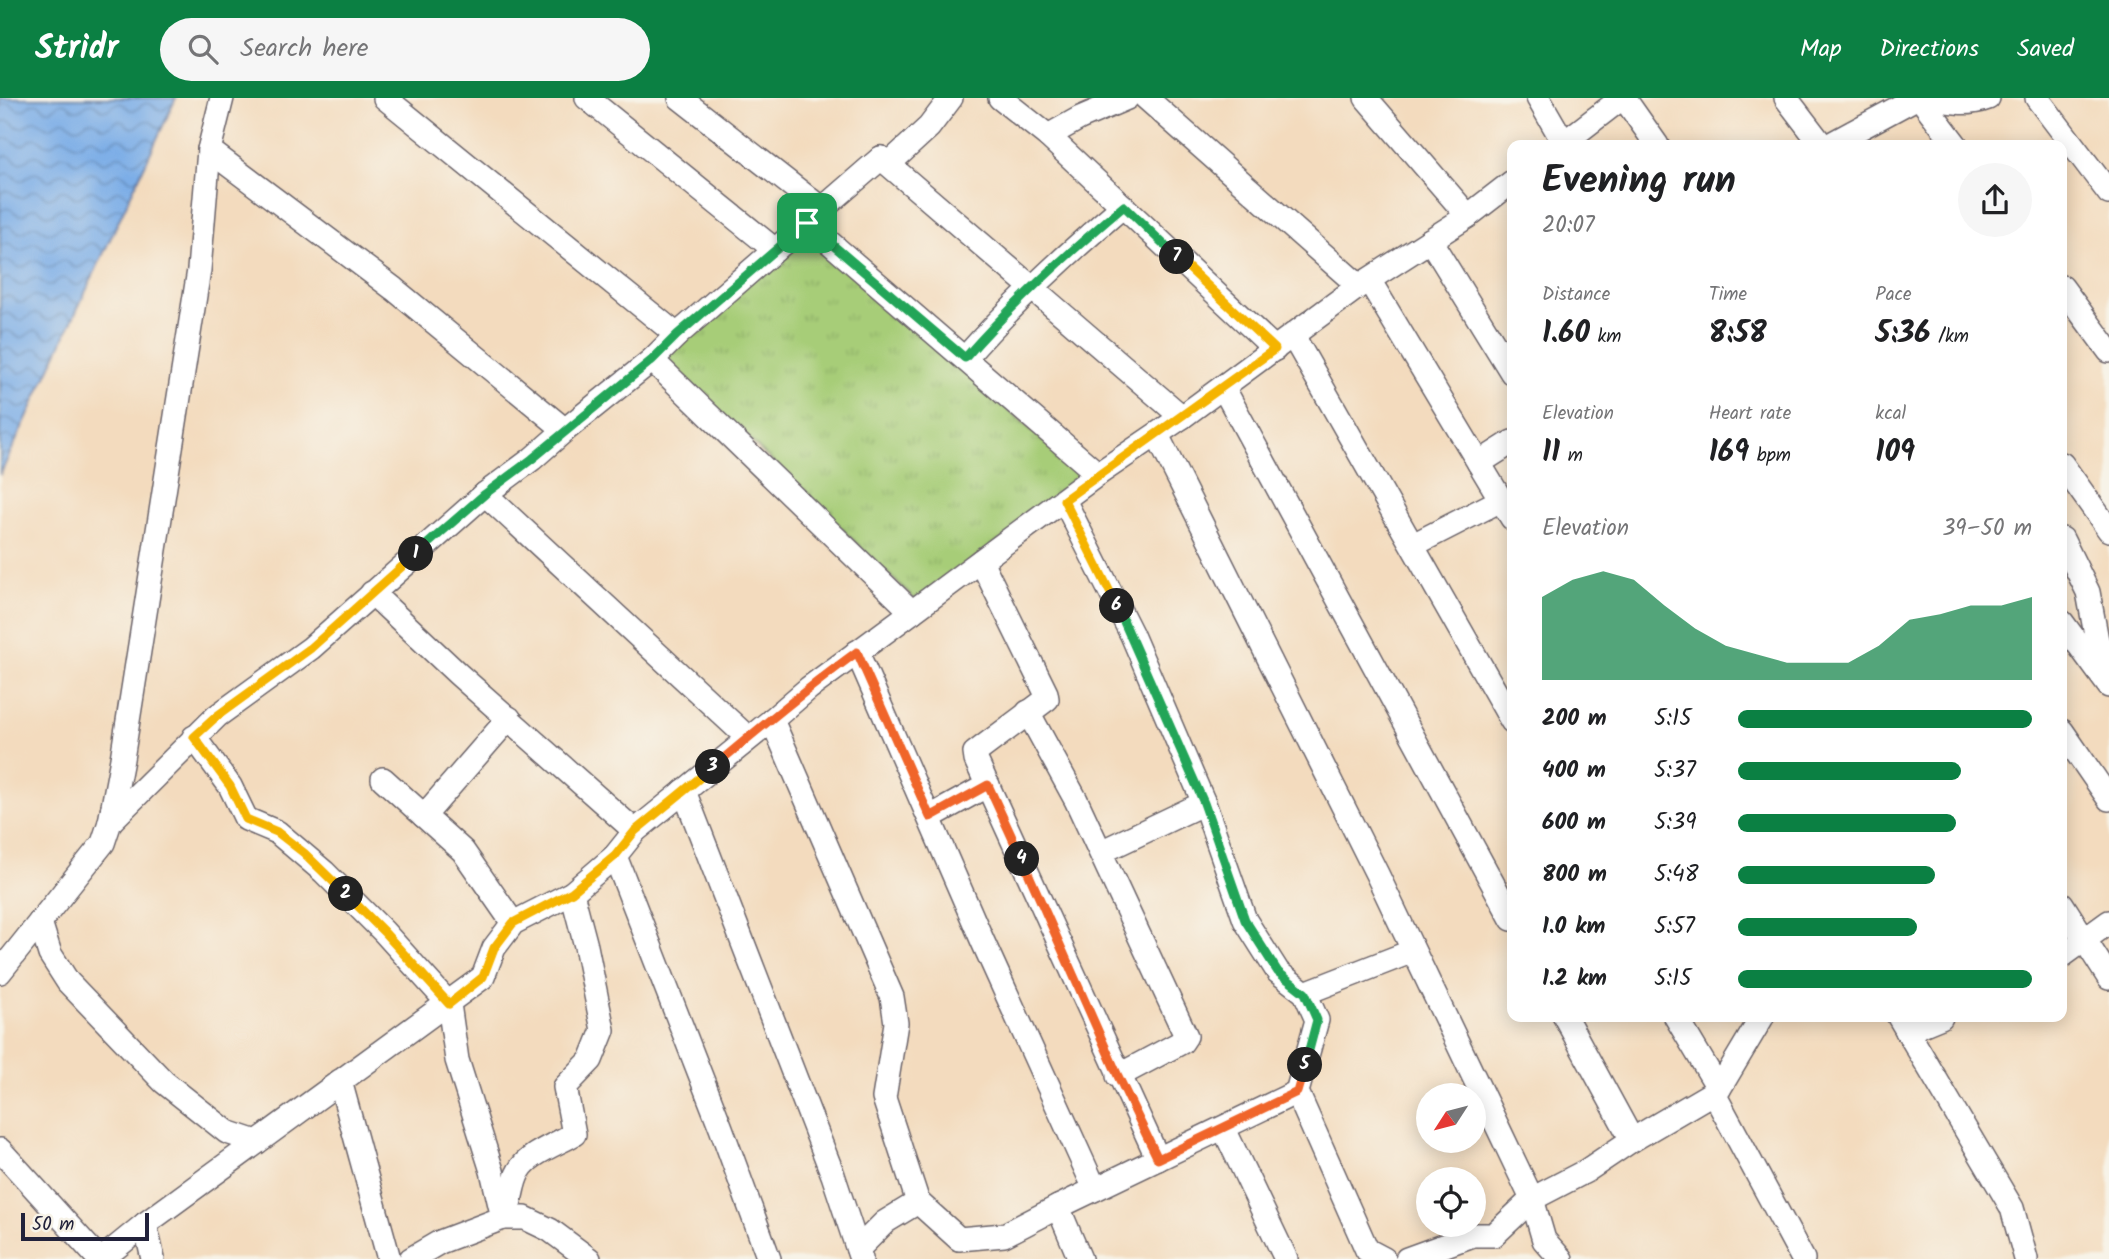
<!DOCTYPE html>
<html lang="en">
<head>
<meta charset="utf-8">
<style>
	body { margin:0; font-family:Kalam,sans-serif; background:#f6f6f6; color:#202124; height:100vh; display:flex; flex-direction:column; font-size:26px; white-space:nowrap }
	* { box-sizing:border-box; margin:0 }
	p { font-size:23px; color:#757577 }
	.icon { flex:none; width:38px; height:38px; fill:none; stroke:currentColor; stroke-width:2; stroke-linecap:round; stroke-linejoin:round }
	.map { position:relative; flex:1; overflow:hidden }
	.side { position:absolute; left:1507px; top:42px; width:560px; height:882px; display:flex; flex-direction:column; background:#fff; border-radius:14px; box-shadow:0 4px 18px #0003 }
	.side>* { flex:none }
	.needle { width:46px; rotate:234deg }
	.buttons { position:absolute; left:1416px; top:985px; display:grid; gap:14px }
	.buttons a { display:grid; place-items:center; width:70px; height:70px; border-radius:50%; background:#fff; box-shadow:0 4px 18px #0003; font-size:35px }
	.scale { position:absolute; left:21px; bottom:18px; width:128px; box-sizing:border-box; padding-left:7px; border:4px solid #22223b; border-top:0; font-size:19px; line-height:24px; white-space:nowrap; color:#22223b; -webkit-text-stroke:5px #f7f3e8; paint-order:stroke }
	.pin { position:absolute; display:grid; place-items:center; width:60px; height:60px; color:#fff; margin:-30px; border-radius:14px; box-shadow:0 4px 10px #0006 }
	.km { position:absolute; width:35px; height:35px; margin:-18px; border-radius:50%; background:#222; color:#fff; font-size:19px; line-height:35px; text-align:center }
	.round { display:grid; place-items:center; flex:none; width:74px; height:74px; border-radius:37px; background:#f6f6f6 }
	.head { display:flex; align-items:center; justify-content:space-between; height:119px; padding:0 35px }
	h1 { font-size:38px; font-weight:700; line-height:52px }
	.figures { display:grid; grid-template-columns:repeat(3,1fr); gap:10px; height:119px; padding:7px 35px }
	.figures div { display:grid; align-content:center }
	.figures b { font-size:30px; font-weight:700 }
	.figures small { font-size:19px; font-weight:400 }
	.figures p { font-size:19px }
	.chart { height:196px; padding:14px 35px }
	.chart p { display:flex; justify-content:space-between }
	.chart svg { width:100%; height:126px; margin-top:7px; fill:#0b8043; opacity:.7 }
	ul { padding:0 35px; list-style:none; font-size:23px }
	li { display:grid; grid-template-columns:112px 84px 1fr; align-items:center; height:52px }
	li i { height:18px; border-radius:9px; background:#0b8043 }
	header { display:flex; align-items:center; gap:42px; box-sizing:border-box; height:98px; padding:0 35px; background:#0b8043; color:#fff }
	header strong { font-size:33px }
	nav { display:flex; gap:38px; margin-inline-start:auto; font-size:24px }
	.search { width:490px; height:63px; background:#f6f6f6; display:flex; align-items:center; gap:18px; box-sizing:border-box; padding:0 24px; border-radius:38px; color:#757577; font-size:26px }
	.map>svg:first-child { display:block }
</style>
</head>
<body>
<header>
<strong>Stridr</strong>
<div class="search"><svg class="icon" aria-label="search" viewBox="0 0 24 24"><circle cx="10" cy="10" r="6"/><path d="M15 15l6 6"/></svg>Search here</div>
<nav><a>Map</a><a>Directions</a><a>Saved</a></nav>
</header>
<div class="map">
<svg width="2109" height="1161" viewBox="0 0 2109 1161">
	<defs>
		<pattern id="grass-tufts" width="24" height="20" patternUnits="userSpaceOnUse" patternTransform="scale(1.75)"><rect width="24" height="20" fill="#a7cd78"/><path d="M3 7l-1-3M5 7V3M7 7l1-3M15 17l-1-3M17 17v-4M19 17l1-3" fill="none" stroke="#8fb069"/></pattern>
		<pattern id="water-waves" width="16" height="10" patternUnits="userSpaceOnUse" patternTransform="scale(1.75)"><rect width="16" height="10" fill="#7bade7"/><path d="M0 5q4-4 8 0t8 0" fill="none" stroke="#648cbc"/></pattern>
	</defs>
	<rect width="100%" height="100%" fill="#f7f3e8"/>
	<filter id="ink" filterUnits="userSpaceOnUse"><feTurbulence type="fractalNoise" baseFrequency=".0143" numOctaves="2"/><feDisplacementMap in="SourceGraphic" scale="14" xChannelSelector="R" yChannelSelector="G"/><feConvolveMatrix kernelMatrix="1 2 1 2 8 2 1 2 1" color-interpolation-filters="sRGB"/></filter>
	<filter id="wash" filterUnits="userSpaceOnUse"><feTurbulence type="fractalNoise" baseFrequency=".00686" numOctaves="4" result="noise"/><feDisplacementMap in="SourceGraphic" scale="28" xChannelSelector="R" yChannelSelector="G"/><feGaussianBlur stdDeviation="1.57" result="paint"/><feColorMatrix in="noise" values="0 0 0 0 0 0 0 0 0 0 0 0 0 0 0 0 0 1.4 0 .05"/><feComposite in="paint" operator="in"/></filter>
	<g filter="url(#wash)">
		<rect width="100%" height="100%" fill="#f3dbbe"/>
		<path fill="url(#grass-tufts)" stroke="#64785a" stroke-width="2" d="M804,134L1087,380L916,503L663,258Z"/>
		<path fill="url(#water-waves)" stroke="#4e6891" stroke-width="2" d="M0,0H176L0,377Z"/>
	</g>
	<g filter="url(#ink)">
		<g fill="none" stroke-linecap="round" stroke-linejoin="round">
			<defs>
				<g id="minor">
					<path d="M385,0L677,237"/>
					<path d="M587,0L775,152"/>
					<path d="M680,0L822,111"/>
					<path d="M1000,0L1048,38L1275,251"/>
					<path d="M1146,0L1359,188"/>
					<path d="M1366,0L1468,118"/>
					<path d="M1538,0L1564,45"/>
					<path d="M1624,0L1657,47"/>
					<path d="M1786,0L1822,47"/>
					<path d="M1920,0L1956,47"/>
					<path d="M1928,0C1950,4 1967,8 1988,0"/>
					<path d="M2037,0L2109,95"/>
					<path d="M1048,38L1080,20L1127,0"/>
					<path d="M1561,47L1622,0"/>
					<path d="M1829,47L1916,0"/>
					<path d="M209,52L394,191L565,332"/>
					<path d="M881,60L1182,319"/>
					<path d="M1430,142L1512,275"/>
					<path d="M1369,182L1512,420"/>
					<path d="M2062,189L2109,253"/>
					<path d="M1293,238L1512,623"/>
					<path d="M965,260C1013,205 1068,155 1123,108"/>
					<path d="M652,262L912,514L1098,376L807,125"/>
					<path d="M1223,289L1512,821"/>
					<path d="M1157,337L1377,776L1532,1101L1544,1142L1561,1161"/>
					<path d="M1479,365L1512,344"/>
					<path d="M2062,366L2109,432"/>
					<path d="M1098,376L1182,319L1359,188L1468,118L1512,84"/>
					<path d="M485,396L748,640"/>
					<path d="M1064,402L1132,537L1204,705L1245,822L1278,874L1305,895L1317,922L1297,994L1367,1152L1384,1161"/>
					<path d="M2062,441L2088,494L2097,542L2109,570"/>
					<path d="M1413,447L1501,402"/>
					<path d="M981,463L1046,595L1047,601L975,655L976,662L1158,1061"/>
					<path d="M372,495L458,576L635,733"/>
					<path d="M2062,524L2109,588"/>
					<path d="M857,554L983,844L1095,1091"/>
					<path d="M1028,614L1076,702L1186,938L1182,944L1118,978"/>
					<path d="M509,620L424,718L463,753L513,825"/>
					<path d="M772,622L892,899L896,925L884,1000L918,1104L885,1124L858,1151"/>
					<path d="M2062,633L2109,701"/>
					<path d="M194,639L230,688L246,721L277,734L324,774L384,834L449,906L457,962L492,1073L503,1120L440,1144L411,1161"/>
					<path d="M383,681L424,718"/>
					<path d="M684,693L833,1077L861,1161"/>
					<path d="M930,719L988,687"/>
					<path d="M110,724L217,618L311,550L485,396L532,361L565,332L652,262L677,237L858,80L881,60L891,64L929,29L951,0"/>
					<path d="M1101,754L1204,705"/>
					<path d="M615,758L721,1030L769,1161"/>
					<path d="M2062,806L2109,880"/>
					<path d="M40,824L50,856L68,884L164,984L227,1034L257,1044"/>
					<path d="M2062,858L2109,824"/>
					<path d="M0,874L103,745L110,724L122,661L199,172L209,52L222,0"/>
					<path d="M1305,895L1413,853"/>
					<path d="M1565,919L1632,1042"/>
					<path d="M1676,919L1719,991"/>
					<path d="M1899,919L2012,1110L2026,1161"/>
					<path d="M1907,933L1941,919"/>
					<path d="M340,983L389,1161"/>
					<path d="M1713,994L1803,1161"/>
					<path d="M1224,1031L1286,1161"/>
					<path d="M0,1052L99,1161"/>
					<path d="M918,1104L959,1141L1004,1137L1058,1109"/>
					<path d="M503,1120C513,1105 510,1088 519,1073C528,1056 557,1046 574,1036L565,989L591,962L603,932L586,848L572,795"/>
					<path d="M503,1120H525L550,1132L589,1161"/>
					<path d="M145,1126L153,1161"/>
					<path d="M102,1161L145,1126L483,879L494,850L513,825L572,795L615,758L635,733L772,622L809,590L912,514"/>
					<path d="M1080,1161L1058,1109L1297,994"/>
					<path d="M1407,1161L1473,1137H1494L1532,1101L1586,1073L1632,1042L1719,991L1762,919"/>
				</g>
			</defs>
			<use href="#minor" stroke="#6b6369" stroke-width="26"/>
			<use href="#minor" stroke="#fff" stroke-width="23"/>
		</g>
	</g>
	<g fill="none" stroke-linecap="round" stroke-linejoin="round" filter="url(#ink)">
		<defs>
			<path id="split-1" d="M416,456L485,396L532,361L652,262L677,237L807,125"/>
			<path id="split-2" d="M346,796L304,755L277,734L246,721L230,688L194,639L217,618L311,550L416,456"/>
			<path id="split-3" d="M346,796L384,834L449,906L483,879L494,850L513,825L572,794L615,758L635,733L713,669"/>
			<path id="split-4" d="M713,669C760,630 807,590 857,554L930,719L988,687L1022,761"/>
			<path id="split-5" d="M1022,761L1118,978L1158,1061L1297,994L1305,967"/>
			<path id="split-6" d="M1117,508L1204,705L1245,822L1278,874L1305,895L1317,922L1305,967"/>
			<path id="split-7" d="M1117,508L1064,402L1275,251L1177,159"/>
			<path id="split-8" d="M807,125L965,260C1013,205 1068,155 1124,108L1177,159"/>
		</defs>
		<use href="#split-1" stroke="#fff" stroke-width="14"/>
		<use href="#split-2" stroke="#fff" stroke-width="14"/>
		<use href="#split-3" stroke="#fff" stroke-width="14"/>
		<use href="#split-4" stroke="#fff" stroke-width="14"/>
		<use href="#split-5" stroke="#fff" stroke-width="14"/>
		<use href="#split-6" stroke="#fff" stroke-width="14"/>
		<use href="#split-7" stroke="#fff" stroke-width="14"/>
		<use href="#split-8" stroke="#fff" stroke-width="14"/>
		<use href="#split-1" stroke="#22a559" stroke-width="9"/>
		<use href="#split-2" stroke="#f5b400" stroke-width="9"/>
		<use href="#split-3" stroke="#f5b400" stroke-width="9"/>
		<use href="#split-4" stroke="#f0652b" stroke-width="9"/>
		<use href="#split-5" stroke="#f0652b" stroke-width="9"/>
		<use href="#split-6" stroke="#22a559" stroke-width="9"/>
		<use href="#split-7" stroke="#f5b400" stroke-width="9"/>
		<use href="#split-8" stroke="#22a559" stroke-width="9"/>
	</g>
</svg>
<div class="buttons">
<a><svg class="needle" viewBox="-14 -14 28 28"><path d="M0-13l5 13h-10z" fill="#e53935"/><path d="M0 13l5-13h-10z" fill="#757577"/></svg></a>
<a><svg class="icon" aria-label="locate" viewBox="0 0 24 24"><circle cx="12" cy="12" r="6"/><path d="M12 2v4M12 18v4M2 12h4M18 12h4"/></svg></a>
</div>
<div class="scale">50 m</div>
<div class="pin" style="left:807px;top:125px;background:#1e9e55"><svg class="icon" aria-label="arrive" viewBox="0 0 24 24"><path d="M6 21V4h12l-3 4 3 4H6"/></svg></div>
<b class="km" style="left:416px;top:456px">1</b>
<b class="km" style="left:346px;top:796px">2</b>
<b class="km" style="left:713px;top:669px">3</b>
<b class="km" style="left:1022px;top:761px">4</b>
<b class="km" style="left:1305px;top:967px">5</b>
<b class="km" style="left:1117px;top:508px">6</b>
<b class="km" style="left:1177px;top:159px">7</b>
<section class="side">
<div class="head"><div><h1>Evening run</h1><p>20:07</p></div><a class="round"><svg class="icon" aria-label="share" viewBox="0 0 24 24"><path d="M12 15V3M7 8l5-5 5 5M5 13v7h14v-7"/></svg></a></div>
<div class="figures">
<div><p>Distance</p><b>1.60<small> km</small></b></div>
<div><p>Time</p><b>8:58</b></div>
<div><p>Pace</p><b>5:36<small> /km</small></b></div>
</div>
<div class="figures">
<div><p>Elevation</p><b>11<small> m</small></b></div>
<div><p>Heart rate</p><b>169<small> bpm</small></b></div>
<div><p>kcal</p><b>109</b></div>
</div>
<div class="chart"><p><span>Elevation</span>39–50 m</p>
<svg viewBox="0 0 160 44" preserveAspectRatio="none"><path d="M0 44V15L10 9L20 6L30 9L40 18L50 26L60 32L70 35L80 38L90 38L100 38L110 32L120 23L130 21L140 18L150 18L160 15V44z"/></svg>
</div>
<ul>
<li><b>200 m</b>5:15<i style="width:100%"></i></li>
<li><b>400 m</b>5:37<i style="width:76%"></i></li>
<li><b>600 m</b>5:39<i style="width:74%"></i></li>
<li><b>800 m</b>5:48<i style="width:67%"></i></li>
<li><b>1.0 km</b>5:57<i style="width:61%"></i></li>
<li><b>1.2 km</b>5:15<i style="width:100%"></i></li>
</ul>
</section>
</div>
</body>
</html>
